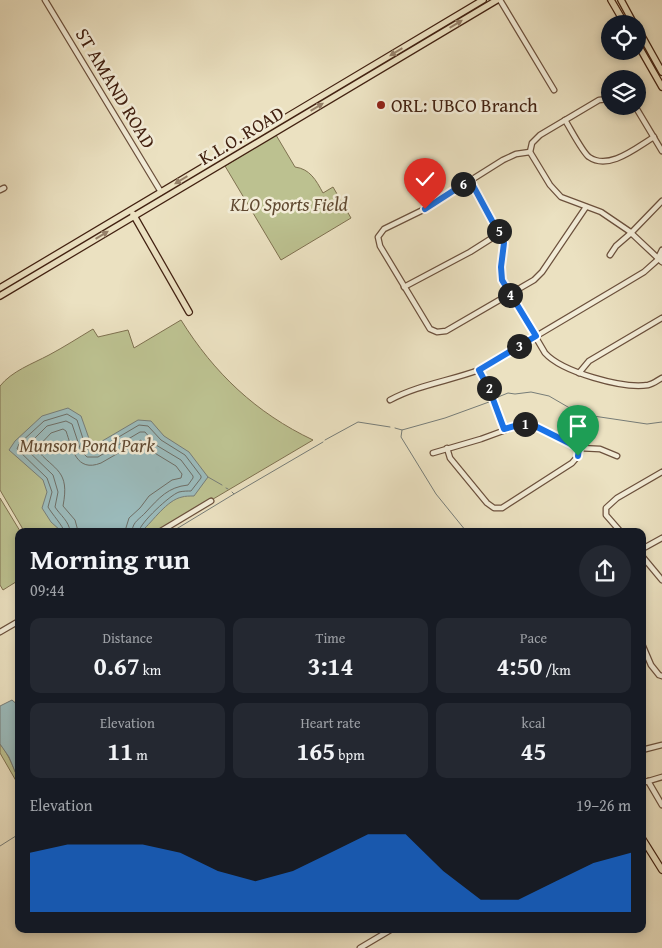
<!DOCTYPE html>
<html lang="en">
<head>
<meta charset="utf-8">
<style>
	body { margin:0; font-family:"Gentium Book Plus",serif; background:#242831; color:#f1f3f6; height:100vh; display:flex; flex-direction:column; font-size:19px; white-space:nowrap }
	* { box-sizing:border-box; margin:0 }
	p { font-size:16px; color:#9ea1a6 }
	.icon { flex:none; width:28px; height:28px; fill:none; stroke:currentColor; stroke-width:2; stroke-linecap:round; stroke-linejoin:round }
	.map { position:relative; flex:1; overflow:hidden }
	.details { position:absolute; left:15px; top:528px; width:631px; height:405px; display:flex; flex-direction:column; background:#171b24; border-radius:10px; box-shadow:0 2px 8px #0003 }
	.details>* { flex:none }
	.buttons { position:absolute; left:601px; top:15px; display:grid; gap:10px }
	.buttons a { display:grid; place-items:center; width:45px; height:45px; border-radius:50%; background:#171b24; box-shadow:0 2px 8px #0003; font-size:25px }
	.pin { position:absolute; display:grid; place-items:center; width:42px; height:42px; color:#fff; margin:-51px -21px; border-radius:50% 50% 50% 0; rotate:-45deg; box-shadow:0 0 5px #0007 }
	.pin .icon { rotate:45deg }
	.km { position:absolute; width:25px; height:25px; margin:-12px; border-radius:50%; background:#222; color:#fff; font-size:14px; line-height:25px; text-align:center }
	.round { display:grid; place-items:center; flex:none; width:52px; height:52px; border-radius:26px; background:#242831 }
	.headline { display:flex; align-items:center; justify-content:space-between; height:85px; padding:0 15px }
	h1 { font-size:28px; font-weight:600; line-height:38px }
	.metrics { display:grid; grid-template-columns:repeat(3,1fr); gap:8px; height:85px; padding:5px 15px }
	.metrics div { display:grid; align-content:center; border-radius:10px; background:#242831; text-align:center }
	.metrics b { font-size:25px; font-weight:600 }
	.metrics small { font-size:14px; font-weight:400 }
	.metrics p { font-size:14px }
	.chart { height:140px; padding:10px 15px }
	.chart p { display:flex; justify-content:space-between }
	.chart svg { width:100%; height:90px; margin-top:5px; fill:#1a73e8; opacity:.7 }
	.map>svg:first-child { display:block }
</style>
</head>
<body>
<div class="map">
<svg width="662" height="948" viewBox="0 0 662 948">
	<rect width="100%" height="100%" fill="#ebe1c1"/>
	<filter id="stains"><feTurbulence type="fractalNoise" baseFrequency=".004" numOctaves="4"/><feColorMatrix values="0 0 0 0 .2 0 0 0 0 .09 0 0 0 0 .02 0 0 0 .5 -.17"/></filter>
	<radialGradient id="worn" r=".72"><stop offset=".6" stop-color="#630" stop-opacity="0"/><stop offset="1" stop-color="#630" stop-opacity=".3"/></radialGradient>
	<g fill="#bcc190" stroke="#7f7150">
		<path d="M276,135L295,167C310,169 316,180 323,193L333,187L351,218L281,260L225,166Z"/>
		<path d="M181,320C214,373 256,413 313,440L159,531H24L0,490V386C12,371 32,364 49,355C64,347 78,338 93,329L98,337L128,330L134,348Z"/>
		<path d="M0,498L20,531H19V580L3,590L0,585Z"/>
		<path d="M0,744C7,751 19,777 19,786L0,753Z"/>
	</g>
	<g fill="#9bbbbc" stroke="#777d78">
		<path d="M68,408L81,416L92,447L138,420L151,421L164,436L189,452L208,477L194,496C190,496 185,496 182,497C167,500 153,521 142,531H61L51,522L42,508L47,492L43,480L9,450L15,441L42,416Z"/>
		<path d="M12,700L19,706V781L9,757L0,744V706Z"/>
	</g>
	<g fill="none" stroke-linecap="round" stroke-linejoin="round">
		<g stroke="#6e6e66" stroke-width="1">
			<path d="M64,531C63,526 52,514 48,507L52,492L47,478L17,449L19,444L44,421L67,414L77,420L86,448L90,451H95L139,425L148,426L161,440L185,455L201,476V478L191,491C188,491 183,491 179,492C170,495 140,523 139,531"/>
			<path d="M70,531C69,521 60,515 55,507L58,492L53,475L25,448L47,426L66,421L72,424L81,451L87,457H98L140,432H145L156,445L181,460L193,476V478L188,485C168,487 159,498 146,512C140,519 133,521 132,531"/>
			<path d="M78,531L75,520L63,506C70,470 55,471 36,449L51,433L63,429L66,431C72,448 76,473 101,463L141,440L153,452L176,466L182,474L181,478L172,480L149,496L140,508L129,518L125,531"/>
		</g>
		<g stroke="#777d78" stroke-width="1">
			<path d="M498,397L508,393L515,394L531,392L549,396L580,414L647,424L662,422"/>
			<path d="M395,428L402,430L445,418L489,402"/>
			<path d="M402,430L401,437L436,494L466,531"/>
			<path d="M325,440L358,422L390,427"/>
			<path d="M208,477L222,485"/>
			<path d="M226,488L228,489"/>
			<path d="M232,492L234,494L323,442"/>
			<path d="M173,531L234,494"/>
			<path d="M0,846L19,834"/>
		</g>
		<defs>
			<g id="minor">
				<path d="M45,0L161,192"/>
				<path d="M500,0L554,90"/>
				<path d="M610,99L599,100L540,135L532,143L530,152L550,185L561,197L601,212L629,231L662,262"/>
				<path d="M635,106L662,151"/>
				<path d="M565,120C570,128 583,153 589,157C609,171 637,147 654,137"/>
				<path d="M530,152L516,154L503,160L425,209L384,229L378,237L380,246L430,329L437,332L446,331L534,280L542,272L586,207"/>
				<path d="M470,180L505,243L501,267L502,280L545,353C562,372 623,389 648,385C653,384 658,380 662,378"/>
				<path d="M0,190L4,188"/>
				<path d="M610,255L616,246L631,233L662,201"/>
				<path d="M658,258L662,250"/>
				<path d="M404,287L470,252L500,233"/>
				<path d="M479,370L490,391L504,429"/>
				<path d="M579,373L589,361L662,318"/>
				<path d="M390,400C418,385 449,381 479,370L624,284L644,272L662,256"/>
				<path d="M447,448L450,458L487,503L494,508H502L572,463L578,456L579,448"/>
				<path d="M433,453L481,439L522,424H531L579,448L600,449L617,456"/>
				<path d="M161,531L211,501"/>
				<path d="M620,531L606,515V508L617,498L662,472"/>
				<path d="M642,549L662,538"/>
				<path d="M642,556L662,580"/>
				<path d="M0,632L19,621"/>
				<path d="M642,644L651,665L659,675L662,676"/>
				<path d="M642,750L662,745"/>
				<path d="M648,781L662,805"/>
				<path d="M642,783L662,777"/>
				<path d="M360,948L392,929"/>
			</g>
			<g id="major">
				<path d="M611,0L625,24"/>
				<path d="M621,0L634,24"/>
				<path d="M638,29L662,72"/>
				<path d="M638,45L662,87"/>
				<path d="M133,214L189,312"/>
				<path d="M0,288L483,0"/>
				<path d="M0,296L497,0"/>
				<path d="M642,838L662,870"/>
			</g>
		</defs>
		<use href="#minor" stroke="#6c513d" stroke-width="7"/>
		<use href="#major" stroke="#422111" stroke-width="8"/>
		<use href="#minor" stroke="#f2ecd7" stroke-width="4.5"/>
		<use href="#major" stroke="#ebe1c1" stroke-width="5.5"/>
	</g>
	<defs><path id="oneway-solid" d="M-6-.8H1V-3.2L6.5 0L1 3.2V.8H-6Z" transform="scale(1.25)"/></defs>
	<g fill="#968169">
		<use href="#oneway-solid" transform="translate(456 24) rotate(-31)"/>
		<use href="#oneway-solid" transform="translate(396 52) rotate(149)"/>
		<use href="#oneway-solid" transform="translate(317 107) rotate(-31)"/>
		<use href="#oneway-solid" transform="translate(181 180) rotate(149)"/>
		<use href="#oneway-solid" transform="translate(102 235) rotate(-31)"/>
	</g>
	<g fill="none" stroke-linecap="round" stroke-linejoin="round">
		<defs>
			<path id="route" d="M425,209L470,180L504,243L501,267L502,280L536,336L479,370L490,391L504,429L522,424H531L579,448L578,456"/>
		</defs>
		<use href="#route" stroke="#fff" stroke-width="10"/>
		<use href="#route" stroke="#1a73e8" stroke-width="6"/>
	</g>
	<circle fill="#8f2418" stroke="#f2ecd7" stroke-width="2" cx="381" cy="105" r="5"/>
	<g text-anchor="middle" stroke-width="5" stroke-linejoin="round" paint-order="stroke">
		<g font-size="19" fill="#422111" stroke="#f2ecd7">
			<text transform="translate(116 88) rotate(59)" y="7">ST AMAND ROAD</text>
			<text transform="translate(241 135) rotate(-31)" y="7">K.L.O. ROAD</text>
		</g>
		<g font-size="19" fill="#422111" stroke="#f2ecd7" text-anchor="start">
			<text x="391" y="112">ORL: UBCO Branch</text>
		</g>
		<g font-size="19" font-style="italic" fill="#604931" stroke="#f2ecd7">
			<text x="289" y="211">KLO Sports Field</text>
			<text x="87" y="452">Munson Pond Park</text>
		</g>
	</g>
	<rect width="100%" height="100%" filter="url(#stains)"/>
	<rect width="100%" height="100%" fill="url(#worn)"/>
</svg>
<div class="buttons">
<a><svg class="icon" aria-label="locate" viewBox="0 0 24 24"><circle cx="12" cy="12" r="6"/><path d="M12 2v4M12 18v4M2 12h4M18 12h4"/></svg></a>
<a><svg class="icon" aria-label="layers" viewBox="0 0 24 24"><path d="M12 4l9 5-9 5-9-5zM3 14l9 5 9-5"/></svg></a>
</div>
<div class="pin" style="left:578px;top:456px;background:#1e9e55"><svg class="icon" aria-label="arrive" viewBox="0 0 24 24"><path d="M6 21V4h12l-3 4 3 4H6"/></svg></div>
<div class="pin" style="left:425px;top:209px;background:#d93025"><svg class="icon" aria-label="check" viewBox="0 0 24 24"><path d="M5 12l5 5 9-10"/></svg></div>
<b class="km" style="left:525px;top:424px">1</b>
<b class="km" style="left:489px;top:388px">2</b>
<b class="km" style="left:519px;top:346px">3</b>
<b class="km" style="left:510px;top:295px">4</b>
<b class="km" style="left:499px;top:231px">5</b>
<b class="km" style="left:463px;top:184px">6</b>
<section class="details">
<div class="headline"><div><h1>Morning run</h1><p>09:44</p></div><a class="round"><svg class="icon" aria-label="share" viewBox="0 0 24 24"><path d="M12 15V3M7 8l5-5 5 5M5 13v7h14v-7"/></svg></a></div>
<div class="metrics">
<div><p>Distance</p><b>0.67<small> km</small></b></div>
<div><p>Time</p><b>3:14</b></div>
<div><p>Pace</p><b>4:50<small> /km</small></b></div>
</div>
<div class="metrics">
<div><p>Elevation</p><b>11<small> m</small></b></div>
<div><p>Heart rate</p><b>165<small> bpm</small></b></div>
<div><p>kcal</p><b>45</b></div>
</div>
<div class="chart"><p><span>Elevation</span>19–26 m</p>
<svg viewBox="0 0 160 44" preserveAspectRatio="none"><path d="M0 44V15L10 11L20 11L30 11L40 15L50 24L60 29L70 24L80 15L90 6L100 6L110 24L120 38L130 38L140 29L150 20L160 15V44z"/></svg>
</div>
</section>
</div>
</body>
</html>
